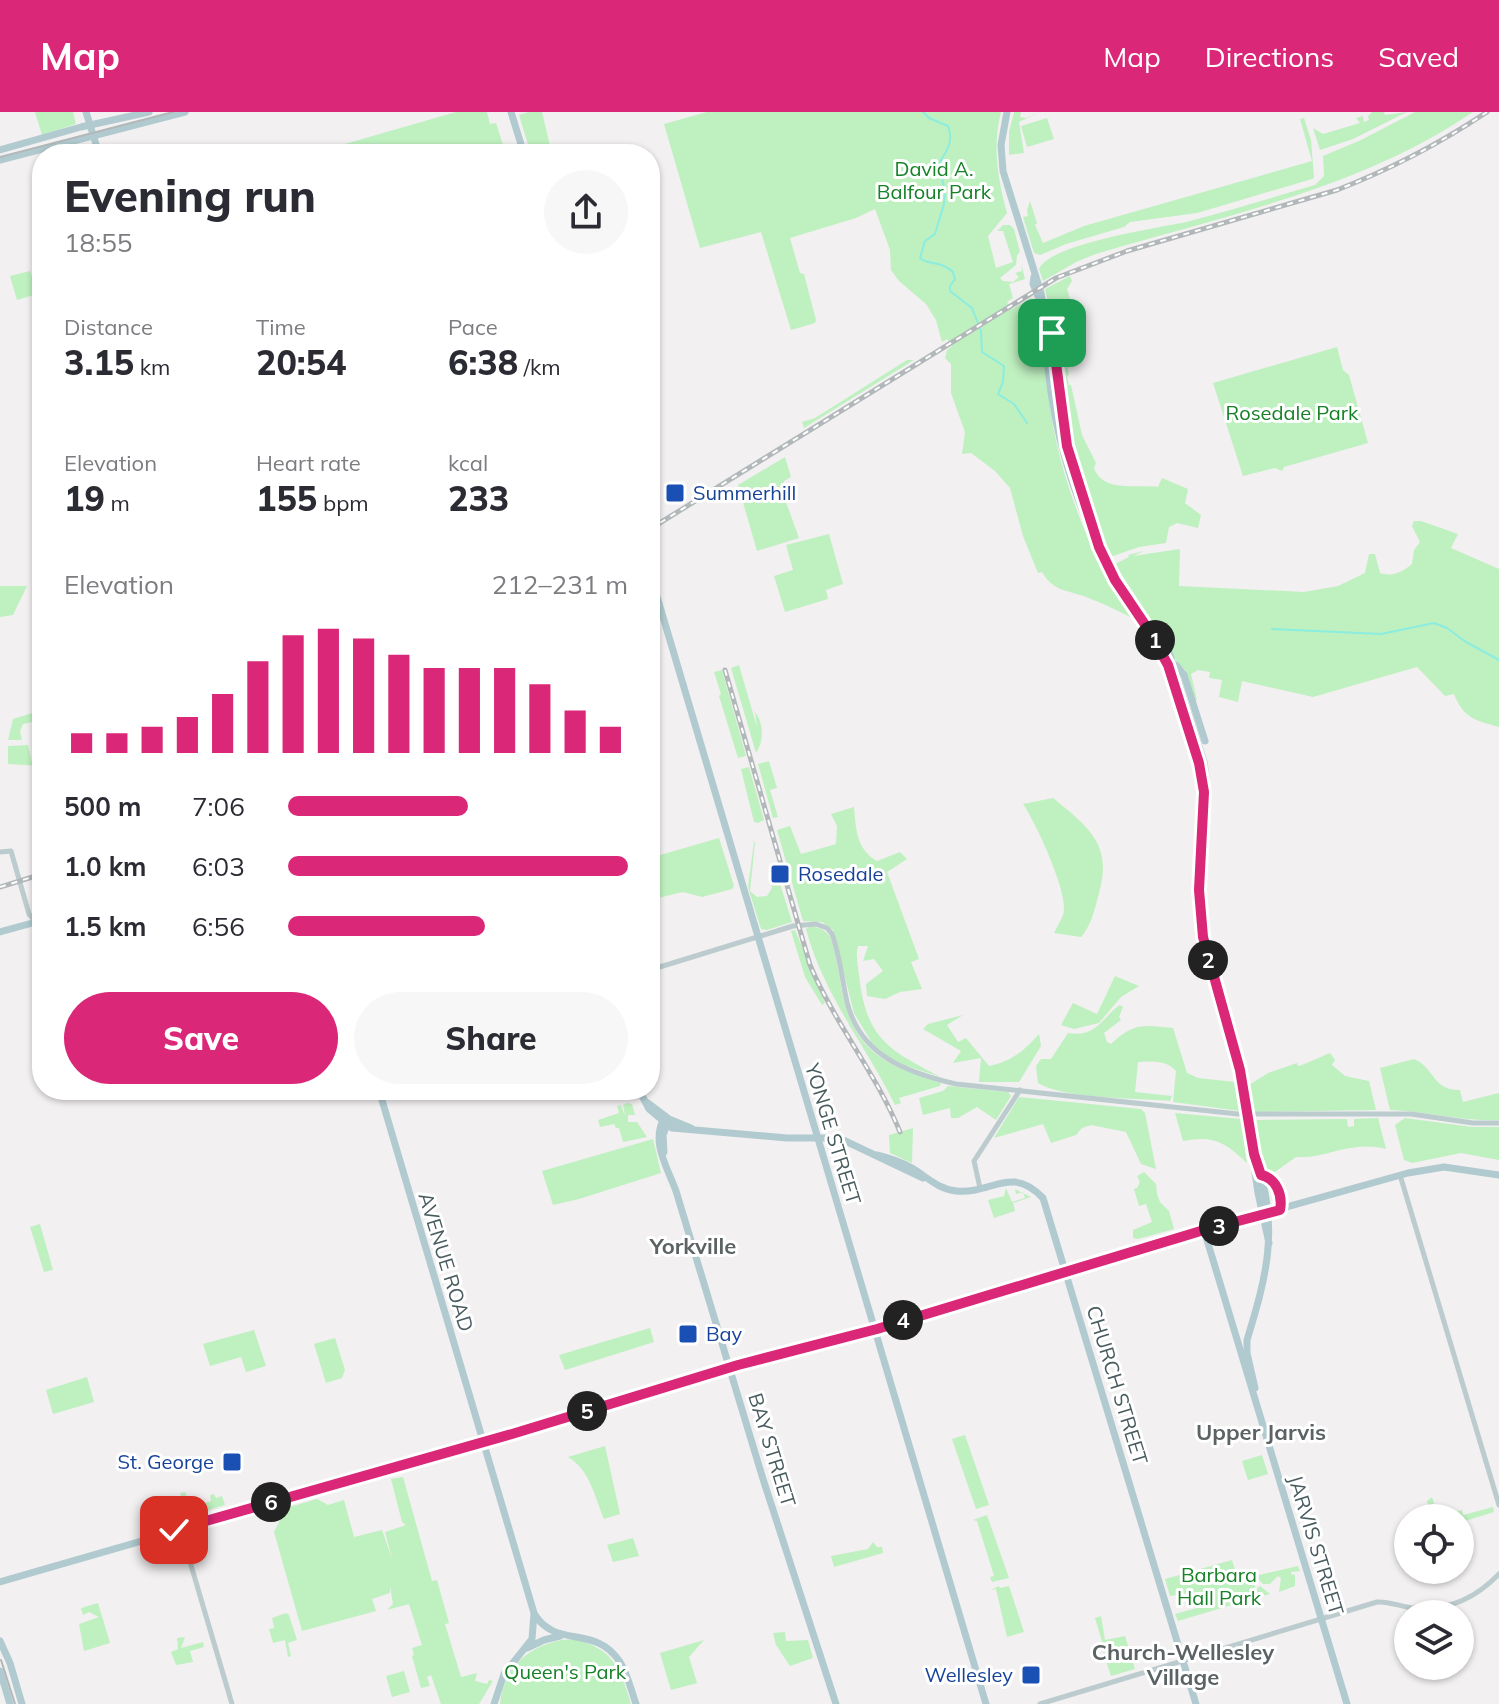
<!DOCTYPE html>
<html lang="en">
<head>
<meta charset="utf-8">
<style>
	body { margin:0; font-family:Mulish,sans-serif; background:#f7f7f7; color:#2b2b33; height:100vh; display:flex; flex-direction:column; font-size:30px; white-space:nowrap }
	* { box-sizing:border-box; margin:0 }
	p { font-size:26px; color:#7c7c81 }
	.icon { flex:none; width:44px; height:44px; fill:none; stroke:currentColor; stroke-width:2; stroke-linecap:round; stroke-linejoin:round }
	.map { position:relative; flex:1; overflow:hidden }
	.panel { position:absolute; left:32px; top:32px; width:628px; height:956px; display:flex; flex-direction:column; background:#fff; border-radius:32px; box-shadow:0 2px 6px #0004 }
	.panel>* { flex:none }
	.fabs { position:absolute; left:1394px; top:1392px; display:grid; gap:16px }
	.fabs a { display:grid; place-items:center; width:80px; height:80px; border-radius:50%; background:#fff; box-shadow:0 2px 6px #0004; font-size:40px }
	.pin { position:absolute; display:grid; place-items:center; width:68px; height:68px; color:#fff; margin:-34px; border-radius:16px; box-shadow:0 4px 12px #0006 }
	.km { position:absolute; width:40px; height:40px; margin:-20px; border-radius:50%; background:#222; color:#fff; font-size:22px; line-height:40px; text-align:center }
	.round { display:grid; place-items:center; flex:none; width:84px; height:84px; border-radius:42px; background:#f7f7f7 }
	.headline { display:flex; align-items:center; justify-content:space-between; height:136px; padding:0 32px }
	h1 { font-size:44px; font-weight:800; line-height:60px }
	.metrics { display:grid; grid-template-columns:repeat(3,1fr); gap:12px; height:136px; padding:8px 32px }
	.metrics div { display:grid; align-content:center }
	.metrics b { font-size:34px; font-weight:800 }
	.metrics small { font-size:22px; font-weight:400 }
	.metrics p { font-size:22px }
	.chart { height:224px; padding:16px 32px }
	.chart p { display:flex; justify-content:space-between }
	.chart svg { width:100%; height:144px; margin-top:8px; stroke:#db2777; stroke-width:6 }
	.action { display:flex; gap:16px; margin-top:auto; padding:16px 32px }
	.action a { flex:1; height:92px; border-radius:48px; background:#db2777; color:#fff; font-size:32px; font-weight:800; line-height:92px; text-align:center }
	.action a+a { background:#f7f7f7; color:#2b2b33 }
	ul { padding:0 32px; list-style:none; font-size:26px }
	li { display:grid; grid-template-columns:128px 96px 1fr; align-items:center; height:60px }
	li i { height:20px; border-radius:10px; background:#db2777 }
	header { display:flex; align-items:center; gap:48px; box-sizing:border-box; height:112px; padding:0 40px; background:#db2777; color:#fff }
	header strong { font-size:38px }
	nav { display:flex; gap:44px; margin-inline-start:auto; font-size:28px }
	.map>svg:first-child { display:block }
</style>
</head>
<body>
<header>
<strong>Map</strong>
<nav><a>Map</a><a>Directions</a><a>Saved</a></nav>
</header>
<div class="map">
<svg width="1499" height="1592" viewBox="0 0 1499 1592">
	<rect width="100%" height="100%" fill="#f2f0f1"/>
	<g fill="#bff0c0">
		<path d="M35,0H73L76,12L42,23Z"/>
		<path d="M456,0H487L490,12L496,11L506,42H310Z"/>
		<path d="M528,0H542L550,34L530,39L519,3Z"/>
		<path d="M707,0H1001C992,34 998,68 1007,101L988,124L996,156L1013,150L1003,119H997L1003,113H1010L1014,117L1020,140L1017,143L1016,153L1000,166L1003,169L1013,170L1019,165L1015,161L1022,159L1021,151L1025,167L1009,172L1013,186L1007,190L1012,197L1031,186C1043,224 1045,262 1051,301C1060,365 1095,461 1138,509C1123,501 1106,493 1091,487C1069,477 1055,482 1042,460L1038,461L1023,424L1010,376L995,359L971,341L962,342L965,320L951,281V252L945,246L947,238L952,234L947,227L942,230L936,208L926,192L899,169L891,158L890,138L875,97L856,106L790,126L800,161L804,162L816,208L815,211L791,218L761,120L700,136L664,12Z"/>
		<path d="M1014,0H1021L1020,5L1026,6L1040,0L1019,10L1024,41L1009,43V20Z"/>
		<path d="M1372,0H1384L1385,3L1407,0L1353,27L1320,38L1313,16L1323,22L1360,11L1356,6L1363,4L1364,10L1369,8L1368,4Z"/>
		<path d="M1415,0H1473C1360,77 1225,103 1096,142L1078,149L1043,169L1039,157C1050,131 1161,116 1190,109C1232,98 1274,85 1315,73L1324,64L1323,44L1361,28Z"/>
		<path d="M1047,6L1054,27L1027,35L1021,14Z"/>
		<path d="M1304,6L1311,28L1314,66L1312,67L1197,101L1130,110L1124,115L1066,132L1040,143L1034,141L1023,105L1028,104L1027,98L1030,89L1037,111L1035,113L1043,131L1084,114L1312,49L1300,7Z"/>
		<path d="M30,159L37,182L17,188L10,164Z"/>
		<path d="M1070,164L1072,169L1067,177L1073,197L1054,202L1050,198L1045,177Z"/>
		<path d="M1062,209L1061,223L1069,262L1067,264L1069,273H1071L1082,323L1096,351L1094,356C1103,381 1136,372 1158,375L1162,366L1188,377L1185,391L1201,403L1198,416L1177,411L1169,415L1166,431L1139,435L1113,444L1109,441L1071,338L1055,213Z"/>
		<path d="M1337,235L1343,258L1349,263L1368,331L1284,355L1282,359L1275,356L1243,364L1213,271Z"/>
		<path d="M907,248H914L804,316L802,310L815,306Z"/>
		<path d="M785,345L791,365L784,369L782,379L799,426L757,439L738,373Z"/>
		<path d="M1414,409H1421L1458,422L1451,436L1499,457V615C1475,608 1464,607 1454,582L1445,584L1417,555L1313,585L1242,569L1238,590L1219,585L1222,568L1209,566L1210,560L1198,558L1191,562L1197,588L1195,589L1185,558L1176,548L1115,452L1129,445L1128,443L1144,439L1133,444L1180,437L1179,474L1304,480L1338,474L1365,461L1369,442H1375L1380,461C1393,465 1402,460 1412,452L1414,438L1420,430L1412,414Z"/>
		<path d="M829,422L843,472L826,478L828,487L785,500L774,464L793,458L786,433Z"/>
		<path d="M0,474H27L13,503L0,505Z"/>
		<path d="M739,553L757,615L755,600C764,611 764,630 756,641L731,556Z"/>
		<path d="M722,558L746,644L738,646L719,584L721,582L714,560Z"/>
		<path d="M42,598V608L23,612L20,619L22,628H8L13,607Z"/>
		<path d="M28,633L32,651L42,654L8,652V634Z"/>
		<path d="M769,649L777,676L770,678L778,705L773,706L758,652Z"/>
		<path d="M749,655L764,708L758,711L754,710L741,657Z"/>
		<path d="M1053,686C1090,716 1114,734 1098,785C1094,800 1091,813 1081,825L1054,821C1057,814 1064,805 1064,798C1066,776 1036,711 1023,692Z"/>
		<path d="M854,695C856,717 856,737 877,749L900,740L907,747L887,760L919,847L911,850L922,877L900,880L885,887L867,884L866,872L883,859L874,847L863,849L868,834H858C855,845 859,859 860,871C868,929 892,939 940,965L904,953L887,944L872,931L854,901L833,818L822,810L803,809L777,718L790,714L801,742L836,732L837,714L831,702Z"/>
		<path d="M719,726L734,774L732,777L702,785L683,780L650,788V746Z"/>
		<path d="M752,726L755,731L750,779L757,785L767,784L772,776L771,770L774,769L772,760L776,759L792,810L767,818L761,817L748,775L754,730Z"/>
		<path d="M811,814L822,817L830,824C838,846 839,870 845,892C858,943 895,957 941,971L940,974L899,986L901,991L895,993C865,932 824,884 806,817Z"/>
		<path d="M795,818L825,891L822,893L805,865L791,819Z"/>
		<path d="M1115,864L1139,874L1121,885L1099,911L1074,917L1061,913L1073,891L1097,902Z"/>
		<path d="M1120,893L1123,895L1119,905L1121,908L1104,921L1107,930L1111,932C1134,910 1144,913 1173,916L1187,961L1198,966L1235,970L1240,999L1173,990L1176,959C1167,948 1151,949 1138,950L1135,980L1172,984L1170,989C1138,986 1063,987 1038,971L1036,954L1041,947H1051L1068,921C1097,926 1101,906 1120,893Z"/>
		<path d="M963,903L947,913L958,930L966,926L989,954C1011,950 1025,938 1039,922L1041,934L1019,970H979L981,946L953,951L961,939L923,917L928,912Z"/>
		<path d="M1330,941L1335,948L1332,953L1345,964L1369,969L1376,998L1254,1000L1249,973L1268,961L1297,951L1298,954L1302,953Z"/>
		<path d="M1414,947C1434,955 1433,979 1460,978L1463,990L1499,981V1008C1462,1010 1427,999 1390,998L1380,956Z"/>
		<path d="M948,974L1008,980L1011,984L996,1008L977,995L958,1006H951L950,996L923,1003L919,986L943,979Z"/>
		<path d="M1019,985L1141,997L1145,1001L1156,1057L1141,1052L1126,1020L1091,1013L1082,1016L1076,1023L1051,1031L1043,1012L994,1026Z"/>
		<path d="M627,991L632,992L635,1003H628V1010H637L647,1025L623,1030L619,1016H616L614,1012L600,1015L598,1008L619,1001L617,994L621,993L625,1004L623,993Z"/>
		<path d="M1175,1001L1241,1007L1247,1051C1225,1030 1213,1023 1183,1029Z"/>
		<path d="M1378,1006L1386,1037C1349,1028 1328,1047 1296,1045L1272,1062L1264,1058L1255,1008L1347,1007L1348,1015L1354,1014V1007Z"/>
		<path d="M1405,1006L1472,1015H1499V1048L1461,1041L1412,1051L1404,1048L1395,1013Z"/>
		<path d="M913,1016L912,1051L890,1041L889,1023Z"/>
		<path d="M653,1027L661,1061L579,1087L553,1093L542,1059Z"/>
		<path d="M1144,1060L1156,1072L1157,1082L1160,1090L1169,1099L1174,1117L1138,1127L1133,1126V1118L1152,1110L1146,1092L1139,1094L1134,1077L1137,1076L1140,1070L1137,1064Z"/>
		<path d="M1006,1076L1012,1090L1025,1086L1023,1080L1016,1082L1015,1077L1031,1085L1013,1091L1015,1099L994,1106L988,1088L1004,1084Z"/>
		<path d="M40,1112L53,1158L44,1160L30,1115Z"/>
		<path d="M650,1216L654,1230L565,1258L559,1243Z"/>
		<path d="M254,1218L266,1254L246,1260L241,1245L210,1254L203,1232Z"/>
		<path d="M335,1226L345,1258L342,1266L326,1271L314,1232Z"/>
		<path d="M87,1265L94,1290L53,1302L46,1278Z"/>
		<path d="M965,1323L989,1393L976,1397L952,1327Z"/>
		<path d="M605,1334L620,1402L604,1407C594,1383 590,1358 568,1345Z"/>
		<path d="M1262,1343L1268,1362L1248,1368L1242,1349Z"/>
		<path d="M403,1365L432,1469L437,1468L449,1511L445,1512L461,1565L477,1561L475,1569L487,1572L489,1568L493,1569L479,1592H441L431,1563L427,1565L430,1574L421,1576L412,1544L414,1543L412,1536L422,1533L409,1492L387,1498L393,1492L390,1474V1481L372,1487L376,1499L302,1519L274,1420L286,1396L317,1387L328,1393L344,1388L354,1425L382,1418L392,1447L385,1420L406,1413L402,1410L391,1367Z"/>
		<path d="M185,1380L191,1395L211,1389L210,1383L214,1382L216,1386L222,1384L225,1393L189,1404L180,1381Z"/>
		<path d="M1432,1385L1438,1404L1462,1398L1463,1403L1493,1395L1494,1400L1465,1409L1473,1437L1461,1447L1463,1450L1472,1444L1460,1454V1406H1432L1427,1389Z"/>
		<path d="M987,1403L1009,1466L992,1470L990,1465L994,1464L977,1409L973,1408Z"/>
		<path d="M633,1426L639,1444L613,1450L607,1433Z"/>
		<path d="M873,1430L877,1435H882L883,1441L834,1455L831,1444L868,1437Z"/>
		<path d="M1232,1448L1238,1468L1252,1466L1255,1474L1254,1479L1260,1474L1270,1482L1255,1486L1253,1492L1251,1488L1245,1489L1178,1509L1175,1502L1200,1495L1196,1480L1170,1484L1165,1467Z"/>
		<path d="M1298,1454L1300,1459L1291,1460V1462L1295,1463V1474L1279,1480L1281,1466L1278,1464L1270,1472H1263L1259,1468V1463Z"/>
		<path d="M999,1474L1000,1476L1009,1474L1024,1520L1007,1525L996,1477L991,1478Z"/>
		<path d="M98,1491L110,1531L84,1539L79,1512L99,1505L89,1500L83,1503L81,1496Z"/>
		<path d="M286,1501L289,1503L297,1528L288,1531L291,1544L288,1545L285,1528L273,1531L269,1517L274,1516L272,1506Z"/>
		<path d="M1101,1504L1105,1528L1125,1524L1135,1557L1111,1564L1100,1530L1102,1529L1095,1506Z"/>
		<path d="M785,1520L786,1529L808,1528L813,1546L790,1554L776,1533L773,1521Z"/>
		<path d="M185,1525L181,1536L203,1530L204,1535L190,1539L193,1550L176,1553L171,1540L178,1537L177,1526Z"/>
		<path d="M573,1527C613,1536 620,1556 631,1592H500C504,1552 534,1529 573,1527Z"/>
		<path d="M704,1528L689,1545L697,1571L671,1578L660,1541Z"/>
		<path d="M404,1559L410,1580L392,1585L386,1564Z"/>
	</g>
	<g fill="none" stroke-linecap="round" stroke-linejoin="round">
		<g stroke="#8beddf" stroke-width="2">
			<path d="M923,0L929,6L948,14C954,29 947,39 939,51L945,80L944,92L935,122L925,129L920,146C927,153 942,149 953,160L955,167L950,174V179L972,196L981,219L982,240L1004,254L1003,270L998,282L1014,292L1027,311"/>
			<path d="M1272,517L1381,522L1434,511L1447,516L1466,530L1499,548"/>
		</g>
		<g stroke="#bccbcd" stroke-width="5">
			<path d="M0,740L11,739L29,802L36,810L42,808"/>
			<path d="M650,858L793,814L816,812L827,816L832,822C840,844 842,868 847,890C860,944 908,961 956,972L1238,1002H1411L1473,1011H1499"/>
			<path d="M1400,1063L1499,1393"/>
			<path d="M980,1076L974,1049L1020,978"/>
			<path d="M180,1416L232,1592"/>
			<path d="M1040,1592L1377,1490C1389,1489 1401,1495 1414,1496C1447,1499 1476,1486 1499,1462"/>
		</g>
		<g stroke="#b0cacf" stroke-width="7">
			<path d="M86,0L99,42"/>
			<path d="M511,0L524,42"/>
			<path d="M1007,0L1001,33L1003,59L1041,181L1045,207L1052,221L1067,334L1094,415"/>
			<path d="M0,38L81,15L149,0"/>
			<path d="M0,48L185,0"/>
			<path d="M1034,165L1033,172L1040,189"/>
			<path d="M1045,207C1046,275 1060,344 1086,407C1093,424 1102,441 1110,458"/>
			<path d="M1108,454L1169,540L1204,650L1206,665L1199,765L1203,825L1240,958L1258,1081L1269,1131"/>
			<path d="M650,461L986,1592"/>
			<path d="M1126,486L1148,517L1168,553L1201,664"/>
			<path d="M1176,553L1184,563L1205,629"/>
			<path d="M0,820L36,810L42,816"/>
			<path d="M379,978L534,1501L532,1527L504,1562L494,1592"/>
			<path d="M639,978L649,997L672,1016L787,1026H839L923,1066"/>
			<path d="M648,991L669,1007L691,1016"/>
			<path d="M665,1004C650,1030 667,1054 676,1079L763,1367L836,1592"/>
			<path d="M664,1040L663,1023L668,1010"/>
			<path d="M877,1043C889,1046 901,1050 912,1056C927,1065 938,1077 956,1079C991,1083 1011,1052 1043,1086L1196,1592"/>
			<path d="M1261,1063C1276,1066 1283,1083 1280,1098"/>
			<path d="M1204,1118L1347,1592"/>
			<path d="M1255,1276L1247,1241V1228C1266,1166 1279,1118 1258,1053"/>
			<path d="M0,1470L512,1322L738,1253L877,1217L1204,1118L1408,1061L1444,1055L1499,1063"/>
			<path d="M535,1503C557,1537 595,1512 620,1550C628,1563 631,1578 636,1592"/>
			<path d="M0,1529L10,1551L22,1592"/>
			<path d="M527,1536L544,1528L560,1524"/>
			<path d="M0,1559L10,1592"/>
		</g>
		<g stroke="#b2b8ba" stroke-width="2">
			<path d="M0,45L173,0"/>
			<path d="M1,1548L15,1592"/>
		</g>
		<defs>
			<g id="rail">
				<path d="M650,417L1056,166L1127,139L1337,78C1391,57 1439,32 1487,0"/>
				<path d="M725,558L810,853C835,912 876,961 900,1020"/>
				<path d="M0,775L42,762"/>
			</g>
		</defs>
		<use href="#rail" stroke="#b2b8ba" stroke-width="5"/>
		<use href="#rail" stroke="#fff" stroke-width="2" stroke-dasharray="6" stroke-linecap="butt"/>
	</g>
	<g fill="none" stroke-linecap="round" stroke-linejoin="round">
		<defs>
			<path id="route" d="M174,1418L512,1322L738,1253L877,1217L1204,1118L1280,1098C1283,1083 1276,1066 1261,1063L1254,1042L1240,958L1203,825L1199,778L1204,680L1199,651L1168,553L1148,517L1115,468L1099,435L1067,334L1052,221"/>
		</defs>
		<use href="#route" stroke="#fff" stroke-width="16"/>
		<use href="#route" stroke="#db2777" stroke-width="10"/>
	</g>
	<g fill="#1a4fb4" stroke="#fff" stroke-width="3">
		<rect x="665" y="371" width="20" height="20" rx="4"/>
		<rect x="770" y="752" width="20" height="20" rx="4"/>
		<rect x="678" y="1212" width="20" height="20" rx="4"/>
		<rect x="222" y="1340" width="20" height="20" rx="4"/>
		<rect x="1021" y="1553" width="20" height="20" rx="4"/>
	</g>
	<g text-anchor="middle" stroke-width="6" stroke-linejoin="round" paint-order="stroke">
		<g font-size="20" fill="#168127" stroke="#fff">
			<text x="934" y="64">David A.<tspan x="934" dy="23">Balfour Park</tspan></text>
			<text x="1292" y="308">Rosedale Park</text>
			<text x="1219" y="1470">Barbara<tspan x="1219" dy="23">Hall Park</tspan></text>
			<text x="565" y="1567">Queen's Park</text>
		</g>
		<g font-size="20" fill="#164399" stroke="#fff" text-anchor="start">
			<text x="693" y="388">Summerhill</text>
			<text x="798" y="769">Rosedale</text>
			<text x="706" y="1229">Bay</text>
			<text x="214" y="1357" text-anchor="end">St. George</text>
			<text x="1013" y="1570" text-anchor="end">Wellesley</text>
		</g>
		<g font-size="20" fill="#485b5e" stroke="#fff">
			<text transform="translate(833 1022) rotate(73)" y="7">YONGE STREET</text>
			<text transform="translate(446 1150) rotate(73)" y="7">AVENUE ROAD</text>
			<text transform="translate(1117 1273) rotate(73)" y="7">CHURCH STREET</text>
			<text transform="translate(772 1338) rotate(73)" y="7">BAY STREET</text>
			<text transform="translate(1316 1433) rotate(73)" y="7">JARVIS STREET</text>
		</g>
		<g font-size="22" font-weight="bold" fill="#5c6365" stroke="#fff">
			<text x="693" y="1142">Yorkville</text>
			<text x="1261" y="1328">Upper Jarvis</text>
			<text x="1183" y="1548">Church-Wellesley<tspan x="1183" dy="25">Village</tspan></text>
		</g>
	</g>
</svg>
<div class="fabs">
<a><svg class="icon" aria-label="locate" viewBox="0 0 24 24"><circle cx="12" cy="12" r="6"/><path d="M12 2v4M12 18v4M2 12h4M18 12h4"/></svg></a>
<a><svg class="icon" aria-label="layers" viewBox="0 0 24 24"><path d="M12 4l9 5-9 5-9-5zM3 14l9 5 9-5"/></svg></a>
</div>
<div class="pin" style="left:1052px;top:221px;background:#1e9e55"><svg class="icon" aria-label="arrive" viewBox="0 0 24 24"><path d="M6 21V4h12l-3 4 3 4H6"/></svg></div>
<div class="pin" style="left:174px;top:1418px;background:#d93025"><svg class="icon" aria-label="check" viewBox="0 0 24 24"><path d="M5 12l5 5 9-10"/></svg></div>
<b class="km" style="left:1155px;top:528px">1</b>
<b class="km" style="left:1208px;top:848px">2</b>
<b class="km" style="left:1219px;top:1114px">3</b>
<b class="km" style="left:903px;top:1208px">4</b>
<b class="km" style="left:587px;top:1299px">5</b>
<b class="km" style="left:271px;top:1390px">6</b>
<section class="panel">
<div class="headline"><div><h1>Evening run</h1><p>18:55</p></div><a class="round"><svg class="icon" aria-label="share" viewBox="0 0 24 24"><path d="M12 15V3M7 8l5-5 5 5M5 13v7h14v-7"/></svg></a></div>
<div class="metrics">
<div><p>Distance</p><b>3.15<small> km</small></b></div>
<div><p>Time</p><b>20:54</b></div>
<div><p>Pace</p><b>6:38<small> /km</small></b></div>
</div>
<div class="metrics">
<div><p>Elevation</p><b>19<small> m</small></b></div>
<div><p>Heart rate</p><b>155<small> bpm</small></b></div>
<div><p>kcal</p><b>233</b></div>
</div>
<div class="chart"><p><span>Elevation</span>212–231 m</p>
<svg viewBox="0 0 160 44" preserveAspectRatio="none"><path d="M5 44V38M15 44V38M25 44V36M35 44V33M45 44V26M55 44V16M65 44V8M75 44V6M85 44V9M95 44V14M105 44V18M115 44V18M125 44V18M135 44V23M145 44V31M155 44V36"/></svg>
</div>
<ul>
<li><b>500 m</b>7:06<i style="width:53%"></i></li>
<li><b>1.0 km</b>6:03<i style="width:100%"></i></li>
<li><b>1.5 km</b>6:56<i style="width:58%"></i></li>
</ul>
<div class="action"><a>Save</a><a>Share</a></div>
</section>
</div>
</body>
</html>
